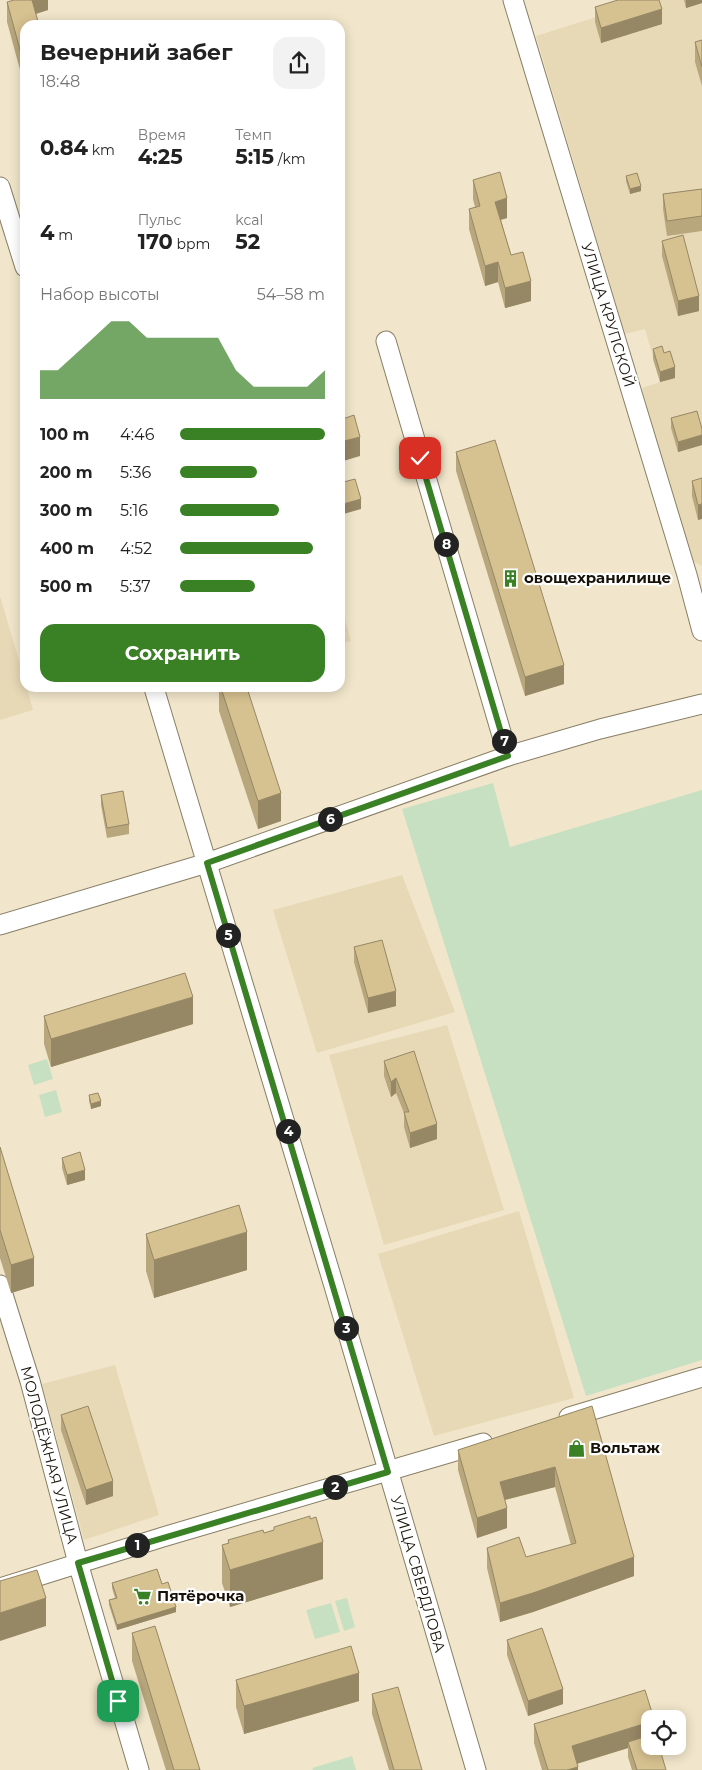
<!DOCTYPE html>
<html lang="ru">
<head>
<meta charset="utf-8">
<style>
	body { margin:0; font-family:Montserrat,sans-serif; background:#f2f2f2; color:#222; height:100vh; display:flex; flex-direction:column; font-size:19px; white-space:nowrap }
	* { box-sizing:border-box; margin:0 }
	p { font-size:16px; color:#767676 }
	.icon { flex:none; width:28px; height:28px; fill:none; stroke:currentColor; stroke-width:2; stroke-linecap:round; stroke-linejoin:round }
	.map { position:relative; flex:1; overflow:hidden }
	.drawer { position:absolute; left:20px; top:20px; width:325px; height:672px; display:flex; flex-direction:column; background:#fff; border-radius:15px; box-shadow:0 2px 12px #0003 }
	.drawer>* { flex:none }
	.buttons { position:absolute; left:641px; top:1710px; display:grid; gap:10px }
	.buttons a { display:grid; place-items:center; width:45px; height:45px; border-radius:10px; background:#fff; box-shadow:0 2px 12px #0003; font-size:25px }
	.pin { position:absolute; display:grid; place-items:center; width:42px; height:42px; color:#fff; margin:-21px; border-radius:10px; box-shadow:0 2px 8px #0006 }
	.km { position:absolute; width:25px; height:25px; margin:-12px; border-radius:50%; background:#222; color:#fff; font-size:14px; line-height:25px; text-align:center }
	.round { display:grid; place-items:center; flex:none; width:52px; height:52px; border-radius:15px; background:#f2f2f2 }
	.summary { display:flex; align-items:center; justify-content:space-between; height:85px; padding:0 20px }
	h1 { font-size:22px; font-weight:700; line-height:38px }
	.stats { display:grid; grid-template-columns:repeat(3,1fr); gap:8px; height:85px; padding:5px 20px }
	.stats div { display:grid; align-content:center }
	.stats b { font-size:21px; font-weight:700 }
	.stats small { font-size:14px; font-weight:400 }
	.stats p { font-size:14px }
	.chart { height:140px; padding:10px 20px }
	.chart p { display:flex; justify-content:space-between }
	.chart svg { width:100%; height:90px; margin-top:5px; fill:#3a8125; opacity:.7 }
	.action { display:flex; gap:10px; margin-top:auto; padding:10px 20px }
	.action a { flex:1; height:58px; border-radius:15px; background:#3a8125; color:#fff; font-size:20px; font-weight:700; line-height:58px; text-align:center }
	ul { padding:0 20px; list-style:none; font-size:16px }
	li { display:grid; grid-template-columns:80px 60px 1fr; align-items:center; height:38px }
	li i { height:12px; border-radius:6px; background:#3a8125 }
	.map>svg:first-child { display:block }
</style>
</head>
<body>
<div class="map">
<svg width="702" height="1770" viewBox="0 0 702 1770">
	<rect width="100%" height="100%" fill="#f1e6cb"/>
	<g fill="#e7d9b6">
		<path d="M650,0H702V566L689,559L642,388L660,382L645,329L625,334L536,36Z"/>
		<path d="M0,596L25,681V688H27L33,710L0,720Z"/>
		<path d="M340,603L351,641L340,644Z"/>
		<path d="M402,875L455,1012L317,1053L273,910Z"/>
		<path d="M447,1025L504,1210L384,1245L329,1055Z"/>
		<path d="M519,1211L574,1398L434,1436L378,1254Z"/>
		<path d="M115,1365L159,1515L84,1540L42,1384Z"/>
	</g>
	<g fill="#c8e0c2">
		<path d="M493,783L510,847L702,790V1360L586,1396L402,809Z"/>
		<path d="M47,1059L53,1079L34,1085L28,1065Z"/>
		<path d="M56,1090L62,1112L45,1117L39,1095Z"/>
		<path d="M347,1598L355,1627L344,1631L335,1601Z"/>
		<path d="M331,1603L340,1632L315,1639L306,1610Z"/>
		<path d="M352,1756L356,1770H313L312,1768Z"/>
	</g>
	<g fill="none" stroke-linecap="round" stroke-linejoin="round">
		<defs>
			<g id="minor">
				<path d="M513,0L687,575L702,631"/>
				<path d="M0,187L25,267"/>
				<path d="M386,341L508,756"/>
				<path d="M154,688L334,1286L476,1770"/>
				<path d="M0,925L207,863L508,756L600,729L702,704"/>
				<path d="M0,1285L30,1381L78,1563L139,1770"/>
				<path d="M569,1417L702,1377"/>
				<path d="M0,1588L163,1537L483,1443"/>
			</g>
		</defs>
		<use href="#minor" stroke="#887e65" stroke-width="21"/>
		<use href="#minor" stroke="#fff" stroke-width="19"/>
	</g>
	<g fill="#b8a67c">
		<path d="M48,0V10L36,14L25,25V88L7,22V2Z"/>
		<path d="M684,0H702V3L686,8Z"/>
		<path d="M595,7L662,24L601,43L595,22Z"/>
		<path d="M702,40V86L695,62V42Z"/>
		<path d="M626,176L641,191L630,194L626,181Z"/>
		<path d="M473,180L507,218L501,220L511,255L531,301L505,308L498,282L485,286L469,229V209L475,207L473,199Z"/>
		<path d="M702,189V231L667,236L663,209V194Z"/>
		<path d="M662,241L699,311L678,316L662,256Z"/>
		<path d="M653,349L664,353L675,378L660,382L653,359Z"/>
		<path d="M671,418L702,429V445L678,452L671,428Z"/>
		<path d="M456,452L564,684L525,696L456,471Z"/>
		<path d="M702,478L698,520L692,496V481Z"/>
		<path d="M219,688H247L281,821L258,829L219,711Z"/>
		<path d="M101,795L129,824V834L107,838L101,805Z"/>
		<path d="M354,947L396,1006L368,1013L354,962Z"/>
		<path d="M44,1016L193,1024L51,1067L44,1044Z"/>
		<path d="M384,1061L437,1139L410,1148L404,1127V1113L396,1093L391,1097L384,1076Z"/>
		<path d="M89,1095L101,1106L91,1109L89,1101Z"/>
		<path d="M0,1147L34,1286L11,1293L0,1258Z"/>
		<path d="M62,1158L85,1180L67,1185L62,1168Z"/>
		<path d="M146,1234L247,1270L154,1298L146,1271Z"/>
		<path d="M592,1406L634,1576L533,1612L500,1622L487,1568V1548L526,1557L571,1545L555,1487L505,1500L507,1528L477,1538L458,1470V1450Z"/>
		<path d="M61,1415L113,1496L86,1505L61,1430Z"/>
		<path d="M274,1527L323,1579L230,1607L222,1583V1545L228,1544V1540L264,1533L274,1530Z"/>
		<path d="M112,1583L162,1584L176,1612L117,1630L109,1605V1600L115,1598L112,1588Z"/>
		<path d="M132,1633L200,1770H166L132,1661Z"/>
		<path d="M507,1640L563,1704L528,1716L507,1655Z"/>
		<path d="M236,1680L359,1701L244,1734L236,1707Z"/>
		<path d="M372,1694L422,1770H389L372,1714Z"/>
		<path d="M534,1724L650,1746L666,1770H632L628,1757V1748L577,1764L578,1770H542L534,1743Z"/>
	</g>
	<g fill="#968765">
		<path d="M31,0H48V10L31,15Z"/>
		<path d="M686,0H702V3L686,8Z"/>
		<path d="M662,9V24L601,43V28Z"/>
		<path d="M641,186V191L630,194V189Z"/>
		<path d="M507,198V218L495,221V202Z"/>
		<path d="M498,262V282L485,286V266Z"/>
		<path d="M531,281V301L505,308V288Z"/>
		<path d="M699,296V311L678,316V301Z"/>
		<path d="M675,367V378L660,382V372Z"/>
		<path d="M702,435V445L678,452V442Z"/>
		<path d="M360,437V456L340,462V442Z"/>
		<path d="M361,499V509L340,515V505Z"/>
		<path d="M702,504V519L698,520V505Z"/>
		<path d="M341,614V625H340V615Z"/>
		<path d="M564,665V684L525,696V677Z"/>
		<path d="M281,793V821L258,829V801Z"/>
		<path d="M396,991V1006L368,1013V998Z"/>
		<path d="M193,997V1024L51,1067V1039Z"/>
		<path d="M396,1078V1093L391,1097V1082Z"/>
		<path d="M101,1101V1106L91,1109V1104Z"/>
		<path d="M437,1124V1139L410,1148V1133Z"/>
		<path d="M85,1170V1180L67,1185V1175Z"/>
		<path d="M247,1232V1270L154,1298V1260Z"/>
		<path d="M34,1258V1286L11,1293V1265Z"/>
		<path d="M555,1467V1487L500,1501V1482Z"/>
		<path d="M113,1481V1496L86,1505V1490Z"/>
		<path d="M507,1508V1528L477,1538V1518Z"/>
		<path d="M323,1542V1579L230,1607V1570Z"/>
		<path d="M634,1557V1576L533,1612L500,1622V1603Z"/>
		<path d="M46,1598V1626L0,1641V1613Z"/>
		<path d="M176,1607V1612L117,1630V1625Z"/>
		<path d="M359,1673V1701L244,1734V1706Z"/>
		<path d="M563,1689V1704L528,1716V1701Z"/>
		<path d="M650,1722V1742H628V1748L572,1765V1746Z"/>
		<path d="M578,1767V1770H567Z"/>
	</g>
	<g fill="#d6c190" stroke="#968765">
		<path d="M14,0H32L39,25H25V68L7,2Z"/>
		<path d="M618,0H659L662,9L601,28L595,7Z"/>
		<path d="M702,40V67L695,42Z"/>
		<path d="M500,172L507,198L495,202L511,255L523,252L531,281L505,288L498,262L485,266L469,209L480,206L473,180Z"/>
		<path d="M637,173L641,186L630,189L626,176Z"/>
		<path d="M702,189V216L667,221L663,194Z"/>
		<path d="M683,235L699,296L678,301L662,241Z"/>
		<path d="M662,346L664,353L670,351L675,367L660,372L653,349Z"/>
		<path d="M697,411L702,429V435L678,442L671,418Z"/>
		<path d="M354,415L360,437L340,442V420Z"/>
		<path d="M495,440L564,665L525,677L456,452Z"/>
		<path d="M702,478V504L698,505L692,481Z"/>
		<path d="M355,479L361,499L340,505V483Z"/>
		<path d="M221,688H247L281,793L258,801Z"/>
		<path d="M123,791L129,824L107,828L101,795Z"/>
		<path d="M382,940L396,991L368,998L354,947Z"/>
		<path d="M185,973L193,997L51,1039L44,1016Z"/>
		<path d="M414,1051L437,1124L410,1133L404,1112H409L396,1078L391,1082L384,1061Z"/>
		<path d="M98,1093L101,1101L91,1104L89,1095Z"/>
		<path d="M0,1147L34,1258L11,1265L0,1230Z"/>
		<path d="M80,1152L85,1170L67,1175L62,1158Z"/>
		<path d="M239,1205L247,1232L154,1260L146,1234Z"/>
		<path d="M88,1406L113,1481L86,1490L61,1415Z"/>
		<path d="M592,1406L634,1557L533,1593L500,1603L487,1548L519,1537L526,1557L576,1543L555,1467L500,1482L507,1508L477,1518L458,1450Z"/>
		<path d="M310,1516V1519L316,1517L323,1542L230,1570L222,1545L229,1543L228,1540L263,1530L264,1533L274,1530V1527Z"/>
		<path d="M157,1569L162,1584L168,1582L176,1607L117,1625L109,1600L117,1598L112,1583Z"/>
		<path d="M37,1570L46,1598L0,1613V1581Z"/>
		<path d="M155,1626L200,1770H174L132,1633Z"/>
		<path d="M542,1628L563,1689L528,1701L507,1640Z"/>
		<path d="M351,1646L359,1673L244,1706L236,1680Z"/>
		<path d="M398,1687L422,1770H394L372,1694Z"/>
		<path d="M645,1690L654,1719H650V1722L572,1746L578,1767L567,1770H548L534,1724Z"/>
		<path d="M650,1735V1746H659L666,1770H637L628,1742Z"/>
	</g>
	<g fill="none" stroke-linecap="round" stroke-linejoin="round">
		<defs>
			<path id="route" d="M118,1701L78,1563L388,1472L207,863L508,756L420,458"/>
		</defs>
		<use href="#route" stroke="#fff" stroke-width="10"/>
		<use href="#route" stroke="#3a8125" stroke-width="6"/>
	</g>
	<defs>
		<symbol id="building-bare" viewBox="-9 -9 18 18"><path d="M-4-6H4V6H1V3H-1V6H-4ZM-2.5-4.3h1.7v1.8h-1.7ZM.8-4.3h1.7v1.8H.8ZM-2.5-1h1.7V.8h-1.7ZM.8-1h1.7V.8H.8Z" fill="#3a8125" stroke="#fff" stroke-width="2.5" paint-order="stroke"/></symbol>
		<symbol id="shop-bare" viewBox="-9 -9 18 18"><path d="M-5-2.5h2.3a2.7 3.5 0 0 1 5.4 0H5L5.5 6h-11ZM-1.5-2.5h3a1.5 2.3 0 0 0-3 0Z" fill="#3a8125" stroke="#fff" stroke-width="2.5" paint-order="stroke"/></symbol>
		<symbol id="supermarket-bare" viewBox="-9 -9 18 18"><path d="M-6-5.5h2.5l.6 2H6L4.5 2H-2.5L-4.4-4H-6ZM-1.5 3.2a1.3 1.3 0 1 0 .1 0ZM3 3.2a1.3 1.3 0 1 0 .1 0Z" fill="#3a8125" stroke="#fff" stroke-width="2.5" paint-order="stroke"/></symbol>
	</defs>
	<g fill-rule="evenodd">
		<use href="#building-bare" x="498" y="566" width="25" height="25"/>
		<use href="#shop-bare" x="564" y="1436" width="25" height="25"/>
		<use href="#supermarket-bare" x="130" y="1584" width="25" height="25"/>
	</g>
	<g text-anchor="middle" stroke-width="4.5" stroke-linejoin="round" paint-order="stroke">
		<g font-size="15" fill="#171309" stroke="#fff">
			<text transform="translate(608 315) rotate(73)" y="5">УЛИЦА КРУПСКОЙ</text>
			<text transform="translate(49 1455) rotate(75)" y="5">МОЛОДЁЖНАЯ УЛИЦА</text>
			<text transform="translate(418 1574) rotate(74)" y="5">УЛИЦА СВЕРДЛОВА</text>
		</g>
		<g font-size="15" font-weight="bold" fill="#171309" stroke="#fff" text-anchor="start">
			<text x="524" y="583">овощехранилище</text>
			<text x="590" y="1453">Вольтаж</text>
			<text x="157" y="1601">Пятёрочка</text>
		</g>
	</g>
</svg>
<div class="buttons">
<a><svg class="icon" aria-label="locate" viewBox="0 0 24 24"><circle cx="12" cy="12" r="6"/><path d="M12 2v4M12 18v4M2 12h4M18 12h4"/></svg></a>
</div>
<div class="pin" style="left:118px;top:1701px;background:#1e9e55"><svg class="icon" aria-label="arrive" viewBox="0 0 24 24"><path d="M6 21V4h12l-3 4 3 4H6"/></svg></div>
<div class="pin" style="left:420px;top:458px;background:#d93025"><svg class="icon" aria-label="check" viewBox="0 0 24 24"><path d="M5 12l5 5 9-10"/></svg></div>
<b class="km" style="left:137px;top:1545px">1</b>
<b class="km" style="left:335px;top:1487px">2</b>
<b class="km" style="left:346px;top:1328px">3</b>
<b class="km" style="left:288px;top:1131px">4</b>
<b class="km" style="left:228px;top:935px">5</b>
<b class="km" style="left:330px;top:819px">6</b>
<b class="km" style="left:504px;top:741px">7</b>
<b class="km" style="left:446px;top:544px">8</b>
<section class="drawer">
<div class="summary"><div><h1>Вечерний забег</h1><p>18:48</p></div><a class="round"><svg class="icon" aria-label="share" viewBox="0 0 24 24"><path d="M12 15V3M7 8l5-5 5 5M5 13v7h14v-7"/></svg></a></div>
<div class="stats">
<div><b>0.84<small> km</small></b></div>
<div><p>Время</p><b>4:25</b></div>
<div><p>Темп</p><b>5:15<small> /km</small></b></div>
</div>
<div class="stats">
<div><b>4<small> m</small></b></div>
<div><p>Пульс</p><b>170<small> bpm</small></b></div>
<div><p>kcal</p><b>52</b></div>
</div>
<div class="chart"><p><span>Набор высоты</span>54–58 m</p>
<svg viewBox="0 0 160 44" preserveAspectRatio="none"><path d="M0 44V30L10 30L20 22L30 14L40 6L50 6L60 14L70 14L80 14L90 14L100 14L110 30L120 38L130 38L140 38L150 38L160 30V44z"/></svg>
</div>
<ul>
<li><b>100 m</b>4:46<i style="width:100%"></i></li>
<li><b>200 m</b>5:36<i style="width:53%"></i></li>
<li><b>300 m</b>5:16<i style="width:68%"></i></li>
<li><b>400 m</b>4:52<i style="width:92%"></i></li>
<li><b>500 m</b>5:37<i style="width:52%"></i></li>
</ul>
<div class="action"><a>Сохранить</a></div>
</section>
</div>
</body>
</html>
